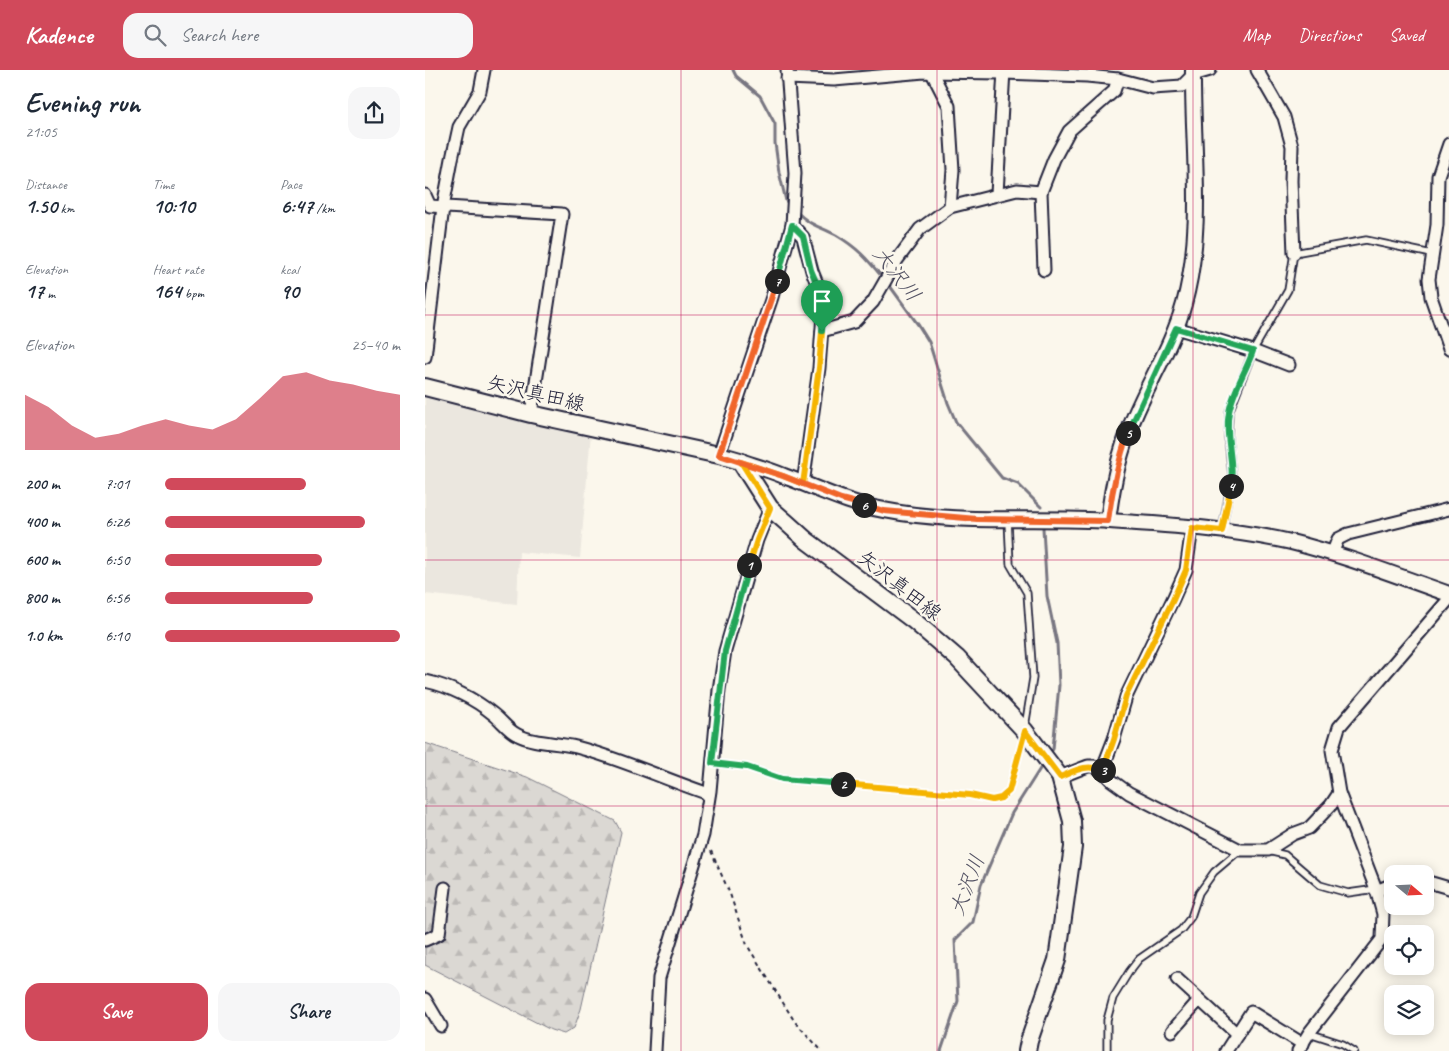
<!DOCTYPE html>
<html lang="en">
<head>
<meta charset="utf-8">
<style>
	body { margin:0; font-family:Caveat,"Klee One",sans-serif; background:#f6f6f7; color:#1f2937; height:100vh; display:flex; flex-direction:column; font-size:19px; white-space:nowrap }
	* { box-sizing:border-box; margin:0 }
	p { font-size:16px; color:#747a83 }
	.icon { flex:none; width:28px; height:28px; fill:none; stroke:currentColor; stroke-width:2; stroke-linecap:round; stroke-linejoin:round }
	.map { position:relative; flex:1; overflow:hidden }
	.sheet { display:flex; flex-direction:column; background:#fff; width:425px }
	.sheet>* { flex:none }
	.needle { width:32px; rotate:109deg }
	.controls { position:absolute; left:959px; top:795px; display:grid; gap:10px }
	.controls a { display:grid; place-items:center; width:50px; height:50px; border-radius:10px; background:#fff; box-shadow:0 2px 12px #0003; font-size:25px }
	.pin { position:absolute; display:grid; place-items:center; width:42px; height:42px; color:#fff; margin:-51px -21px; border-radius:50% 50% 50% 0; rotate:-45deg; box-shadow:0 0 5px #0007 }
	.pin .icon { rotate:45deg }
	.km { position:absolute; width:25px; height:25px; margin:-12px; border-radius:50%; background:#222; color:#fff; font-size:14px; line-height:25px; text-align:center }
	.round { display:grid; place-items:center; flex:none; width:52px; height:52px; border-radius:15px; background:#f6f6f7 }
	.summary { display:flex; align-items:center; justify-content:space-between; height:85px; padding:0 25px }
	h1 { font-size:28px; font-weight:600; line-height:38px }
	.figures { display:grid; grid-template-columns:repeat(3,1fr); gap:8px; height:85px; padding:5px 25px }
	.figures div { display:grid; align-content:center }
	.figures b { font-size:21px; font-weight:600 }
	.figures small { font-size:14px; font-weight:400 }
	.figures p { font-size:14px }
	.chart { height:140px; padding:10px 25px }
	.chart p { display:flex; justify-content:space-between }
	.chart svg { width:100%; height:90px; margin-top:5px; fill:#d1495b; opacity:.7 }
	.button { display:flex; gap:10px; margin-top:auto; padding:10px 25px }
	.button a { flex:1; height:58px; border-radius:15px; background:#d1495b; color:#fff; font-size:20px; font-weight:600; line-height:58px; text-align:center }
	.button a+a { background:#f6f6f7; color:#1f2937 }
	ul { padding:0 25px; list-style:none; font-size:16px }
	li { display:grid; grid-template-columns:80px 60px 1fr; align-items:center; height:38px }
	li i { height:12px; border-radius:6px; background:#d1495b }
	header { display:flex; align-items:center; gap:30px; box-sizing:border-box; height:70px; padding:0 25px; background:#d1495b; color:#fff }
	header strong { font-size:24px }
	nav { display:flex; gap:28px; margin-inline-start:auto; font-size:18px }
	.search { width:350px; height:45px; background:#f6f6f7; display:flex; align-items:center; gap:12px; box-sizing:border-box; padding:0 18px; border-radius:15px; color:#747a83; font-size:19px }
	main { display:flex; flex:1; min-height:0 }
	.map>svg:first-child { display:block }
</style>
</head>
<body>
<header>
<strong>Kadence</strong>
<div class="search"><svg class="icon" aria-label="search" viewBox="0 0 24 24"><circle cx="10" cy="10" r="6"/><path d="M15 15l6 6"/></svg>Search here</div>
<nav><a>Map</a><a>Directions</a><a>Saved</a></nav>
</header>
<main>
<section class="sheet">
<div class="summary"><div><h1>Evening run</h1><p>21:05</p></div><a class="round"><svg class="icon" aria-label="share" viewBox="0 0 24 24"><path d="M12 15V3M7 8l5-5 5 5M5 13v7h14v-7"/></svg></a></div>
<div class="figures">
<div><p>Distance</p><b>1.50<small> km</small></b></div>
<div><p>Time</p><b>10:10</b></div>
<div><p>Pace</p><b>6:47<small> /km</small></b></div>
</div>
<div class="figures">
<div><p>Elevation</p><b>17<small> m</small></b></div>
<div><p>Heart rate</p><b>164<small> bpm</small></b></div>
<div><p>kcal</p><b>90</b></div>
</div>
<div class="chart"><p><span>Elevation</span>25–40 m</p>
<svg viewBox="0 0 160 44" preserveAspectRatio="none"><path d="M0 44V17L10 23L20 32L30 38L40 36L50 32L60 29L70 32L80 34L90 29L100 19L110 8L120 6L130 10L140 12L150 15L160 17V44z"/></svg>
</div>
<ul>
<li><b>200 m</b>7:01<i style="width:60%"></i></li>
<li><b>400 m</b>6:26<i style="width:85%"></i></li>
<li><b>600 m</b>6:50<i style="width:67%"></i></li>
<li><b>800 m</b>6:56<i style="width:63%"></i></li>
<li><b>1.0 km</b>6:10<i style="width:100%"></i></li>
</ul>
<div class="button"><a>Save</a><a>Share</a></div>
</section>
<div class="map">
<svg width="1024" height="981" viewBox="0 0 1024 981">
	<defs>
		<pattern id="forest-firs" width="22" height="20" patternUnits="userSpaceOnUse" patternTransform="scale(1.25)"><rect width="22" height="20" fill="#dbd8d3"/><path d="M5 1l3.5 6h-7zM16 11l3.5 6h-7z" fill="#bcb9b6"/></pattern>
	</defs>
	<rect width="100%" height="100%" fill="#fbf7ec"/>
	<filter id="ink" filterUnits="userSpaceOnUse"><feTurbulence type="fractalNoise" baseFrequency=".02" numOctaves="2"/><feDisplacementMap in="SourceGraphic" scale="10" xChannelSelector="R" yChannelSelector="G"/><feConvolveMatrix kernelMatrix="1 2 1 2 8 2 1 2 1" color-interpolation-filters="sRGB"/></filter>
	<g filter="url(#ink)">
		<path fill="#ebe7df" d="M0,328L166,363L155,488L94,482L92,534L0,524Z"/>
		<path fill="url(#forest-firs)" stroke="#7e7d87" d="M0,673L102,707L190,751L196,762L156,939L149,958L139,964L126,960L0,895Z"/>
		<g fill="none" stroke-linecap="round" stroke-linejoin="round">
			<g stroke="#787681" stroke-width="3">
				<path d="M308,0L311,6L335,26L350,54V73L354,102L361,131L365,135"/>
				<path d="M371,141C385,156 394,156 411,165C433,178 442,189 458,208"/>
				<path d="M462,212L494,256L504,272L523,333L531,352L577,408L593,414L616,437"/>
				<path d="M618,458L622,526L632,573L634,615L628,679L626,682"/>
				<path d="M516,981L533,931L530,870L548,852L556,815L587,743L618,694"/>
			</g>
			<defs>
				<g id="service">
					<path d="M583,450L585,494L602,523L608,608L600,657"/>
					<path d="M797,461L807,406L803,367L804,342L828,281L863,220L869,183L941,170L1007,184"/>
					<path d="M843,781L860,785L895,815L923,823L951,819"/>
					<path d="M884,963L918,974L929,981"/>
					<path d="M682,981V950L688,928L704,902L714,889L756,860L766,847L774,823L789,802L815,780"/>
				</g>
				<g id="minor">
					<path d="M832,0L859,47L867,76L866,111L869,183"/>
					<path d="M507,3L524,36L528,100L525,137"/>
					<path d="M362,8L409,10L499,2L579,3L662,6L693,9L728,18L757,16L768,5L785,0"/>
					<path d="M1024,74L1013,106L1012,155L1004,209L1006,227L1024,279"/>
					<path d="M572,124L579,0"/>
					<path d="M0,125L5,136L137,144L106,344"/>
					<path d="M367,155L378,167L387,201L399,231L394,298L378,414"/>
					<path d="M619,200L616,122L629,89L644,61L689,21L693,9"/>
					<path d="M751,258L828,281L864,295"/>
					<path d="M397,261L429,252L448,232L472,190L495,159L525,137L592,120L616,122"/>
					<path d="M0,287L18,137L27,89L34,57L55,21L59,0"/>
					<path d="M294,385L347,227L367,155L370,103L362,0"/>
					<path d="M907,484L913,469L923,464L1024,439"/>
					<path d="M0,611C24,616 50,629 68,644C76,650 83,660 91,664C109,674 132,672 151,677C197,689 239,709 284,724"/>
					<path d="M677,700L689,669L701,627L748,529L761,500L767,458"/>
					<path d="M635,707L663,696H669L677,700L686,710L704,723L815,780H843L868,764L884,758L906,735L914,723"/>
					<path d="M1000,811L1024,818"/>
					<path d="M951,821L968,814"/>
					<path d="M0,870L14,864L20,818"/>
					<path d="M752,909L812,964"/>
					<path d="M0,929L16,956"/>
					<path d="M747,961L774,930"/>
					<path d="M230,981L234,908L278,765L285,721L294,620L300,581L332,470L345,438"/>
					<path d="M801,981L826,942L878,974"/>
					<path d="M873,981L884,963L957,869L958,844L951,819L914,723L907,680L914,657L1024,529"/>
				</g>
				<g id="tertiary">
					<path d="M315,391C330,396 345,400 359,406C392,418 423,434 459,440C533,455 610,446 685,451C745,455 807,459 866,472C919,485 972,506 1024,524"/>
					<path d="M683,451C687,418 693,386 706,355C722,314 747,277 759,234C780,158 767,77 768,0"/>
				</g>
				<path id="secondary" d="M0,317L106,344L294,385L315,391L345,438L361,452L381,470L488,550L532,588L600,661L635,707L647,751L648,777L632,890L604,971L602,981"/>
			</defs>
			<use href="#service" stroke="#22223b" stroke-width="9"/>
			<use href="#minor" stroke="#22223b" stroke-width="15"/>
			<use href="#tertiary" stroke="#22223b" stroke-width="18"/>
			<use href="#secondary" stroke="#22223b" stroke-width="20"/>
			<g stroke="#22223b" stroke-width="2" stroke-dasharray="4 4" stroke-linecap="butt">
				<path d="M299,695L322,697L357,709L545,725C552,727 561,731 568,730C590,727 591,696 595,679"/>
				<path d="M286,781L305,824L322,875L370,952L397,981"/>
			</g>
			<use href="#service" stroke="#fbf7ec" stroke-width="5.5"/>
			<use href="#minor" stroke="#fbf7ec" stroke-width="11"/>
			<use href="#tertiary" stroke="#fbf7ec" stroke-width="14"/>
			<use href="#secondary" stroke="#fbf7ec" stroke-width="16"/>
		</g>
	</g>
	<g fill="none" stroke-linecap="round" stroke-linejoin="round" filter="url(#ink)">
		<defs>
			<path id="split-1" d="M324,495L332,470L345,438L316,392L358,406L378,414L394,298L397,261"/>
			<path id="split-2" d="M324,495L300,581L287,693L322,697L357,709L418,714"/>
			<path id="split-3" d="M418,714L545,725L567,730L576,728L584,721L600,661L635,707C652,700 660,694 678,700"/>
			<path id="split-4" d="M678,700L689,669L701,626L748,530L761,500L767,458L797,461L806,416"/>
			<path id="split-5" d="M703,363L751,258L828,281C821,301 808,321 804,342C799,367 810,392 806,416"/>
			<path id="split-6" d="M439,435L459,441L552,449L683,451C687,420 693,392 703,363"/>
			<path id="split-7" d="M352,211L294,385L358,406L416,429L439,435"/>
			<path id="split-8" d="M352,211L367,155L378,166L386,200L399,231L397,261"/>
		</defs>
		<use href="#split-1" stroke="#fff" stroke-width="10"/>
		<use href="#split-2" stroke="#fff" stroke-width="10"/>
		<use href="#split-3" stroke="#fff" stroke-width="10"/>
		<use href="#split-4" stroke="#fff" stroke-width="10"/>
		<use href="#split-5" stroke="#fff" stroke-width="10"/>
		<use href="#split-6" stroke="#fff" stroke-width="10"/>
		<use href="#split-7" stroke="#fff" stroke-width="10"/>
		<use href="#split-8" stroke="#fff" stroke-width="10"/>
		<use href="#split-1" stroke="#f5b400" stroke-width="6"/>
		<use href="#split-2" stroke="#22a559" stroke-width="6"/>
		<use href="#split-3" stroke="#f5b400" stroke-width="6"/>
		<use href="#split-4" stroke="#f5b400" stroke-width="6"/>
		<use href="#split-5" stroke="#22a559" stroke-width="6"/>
		<use href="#split-6" stroke="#f0652b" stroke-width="6"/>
		<use href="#split-7" stroke="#f0652b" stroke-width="6"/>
		<use href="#split-8" stroke="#22a559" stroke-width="6"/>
	</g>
	<path fill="none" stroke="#c2185b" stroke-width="1" stroke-opacity="0.55" d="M256,0V981M512,0V981M768,0V981M0,245H1024M0,490H1024M0,736H1024"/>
	<g text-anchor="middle" stroke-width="5" stroke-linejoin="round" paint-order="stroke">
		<g font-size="20" fill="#22223b" stroke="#fbf7ec">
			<text transform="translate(111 323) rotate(13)" y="7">矢沢真田線</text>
			<text transform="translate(475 515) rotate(38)" y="7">矢沢真田線</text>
		</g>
		<g font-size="21" font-style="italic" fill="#545364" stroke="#fbf7ec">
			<text transform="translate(472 204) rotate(52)" y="7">大沢川</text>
			<text transform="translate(542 815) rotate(-69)" y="7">大沢川</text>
		</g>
	</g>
</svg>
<div class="controls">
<a><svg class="needle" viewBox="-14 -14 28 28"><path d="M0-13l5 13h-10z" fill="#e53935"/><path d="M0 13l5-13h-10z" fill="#747a83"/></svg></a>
<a><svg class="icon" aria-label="locate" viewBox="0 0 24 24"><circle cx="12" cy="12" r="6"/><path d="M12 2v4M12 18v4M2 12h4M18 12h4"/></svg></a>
<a><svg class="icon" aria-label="layers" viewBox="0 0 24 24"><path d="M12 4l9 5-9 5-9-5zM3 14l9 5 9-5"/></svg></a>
</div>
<div class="pin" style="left:397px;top:261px;background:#1e9e55"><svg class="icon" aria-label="arrive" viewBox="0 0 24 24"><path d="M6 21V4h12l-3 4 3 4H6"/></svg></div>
<b class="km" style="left:324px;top:495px">1</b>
<b class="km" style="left:418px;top:714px">2</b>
<b class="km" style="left:678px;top:700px">3</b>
<b class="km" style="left:806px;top:416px">4</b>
<b class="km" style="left:703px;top:363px">5</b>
<b class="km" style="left:439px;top:435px">6</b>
<b class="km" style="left:352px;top:211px">7</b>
</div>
</main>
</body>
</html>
